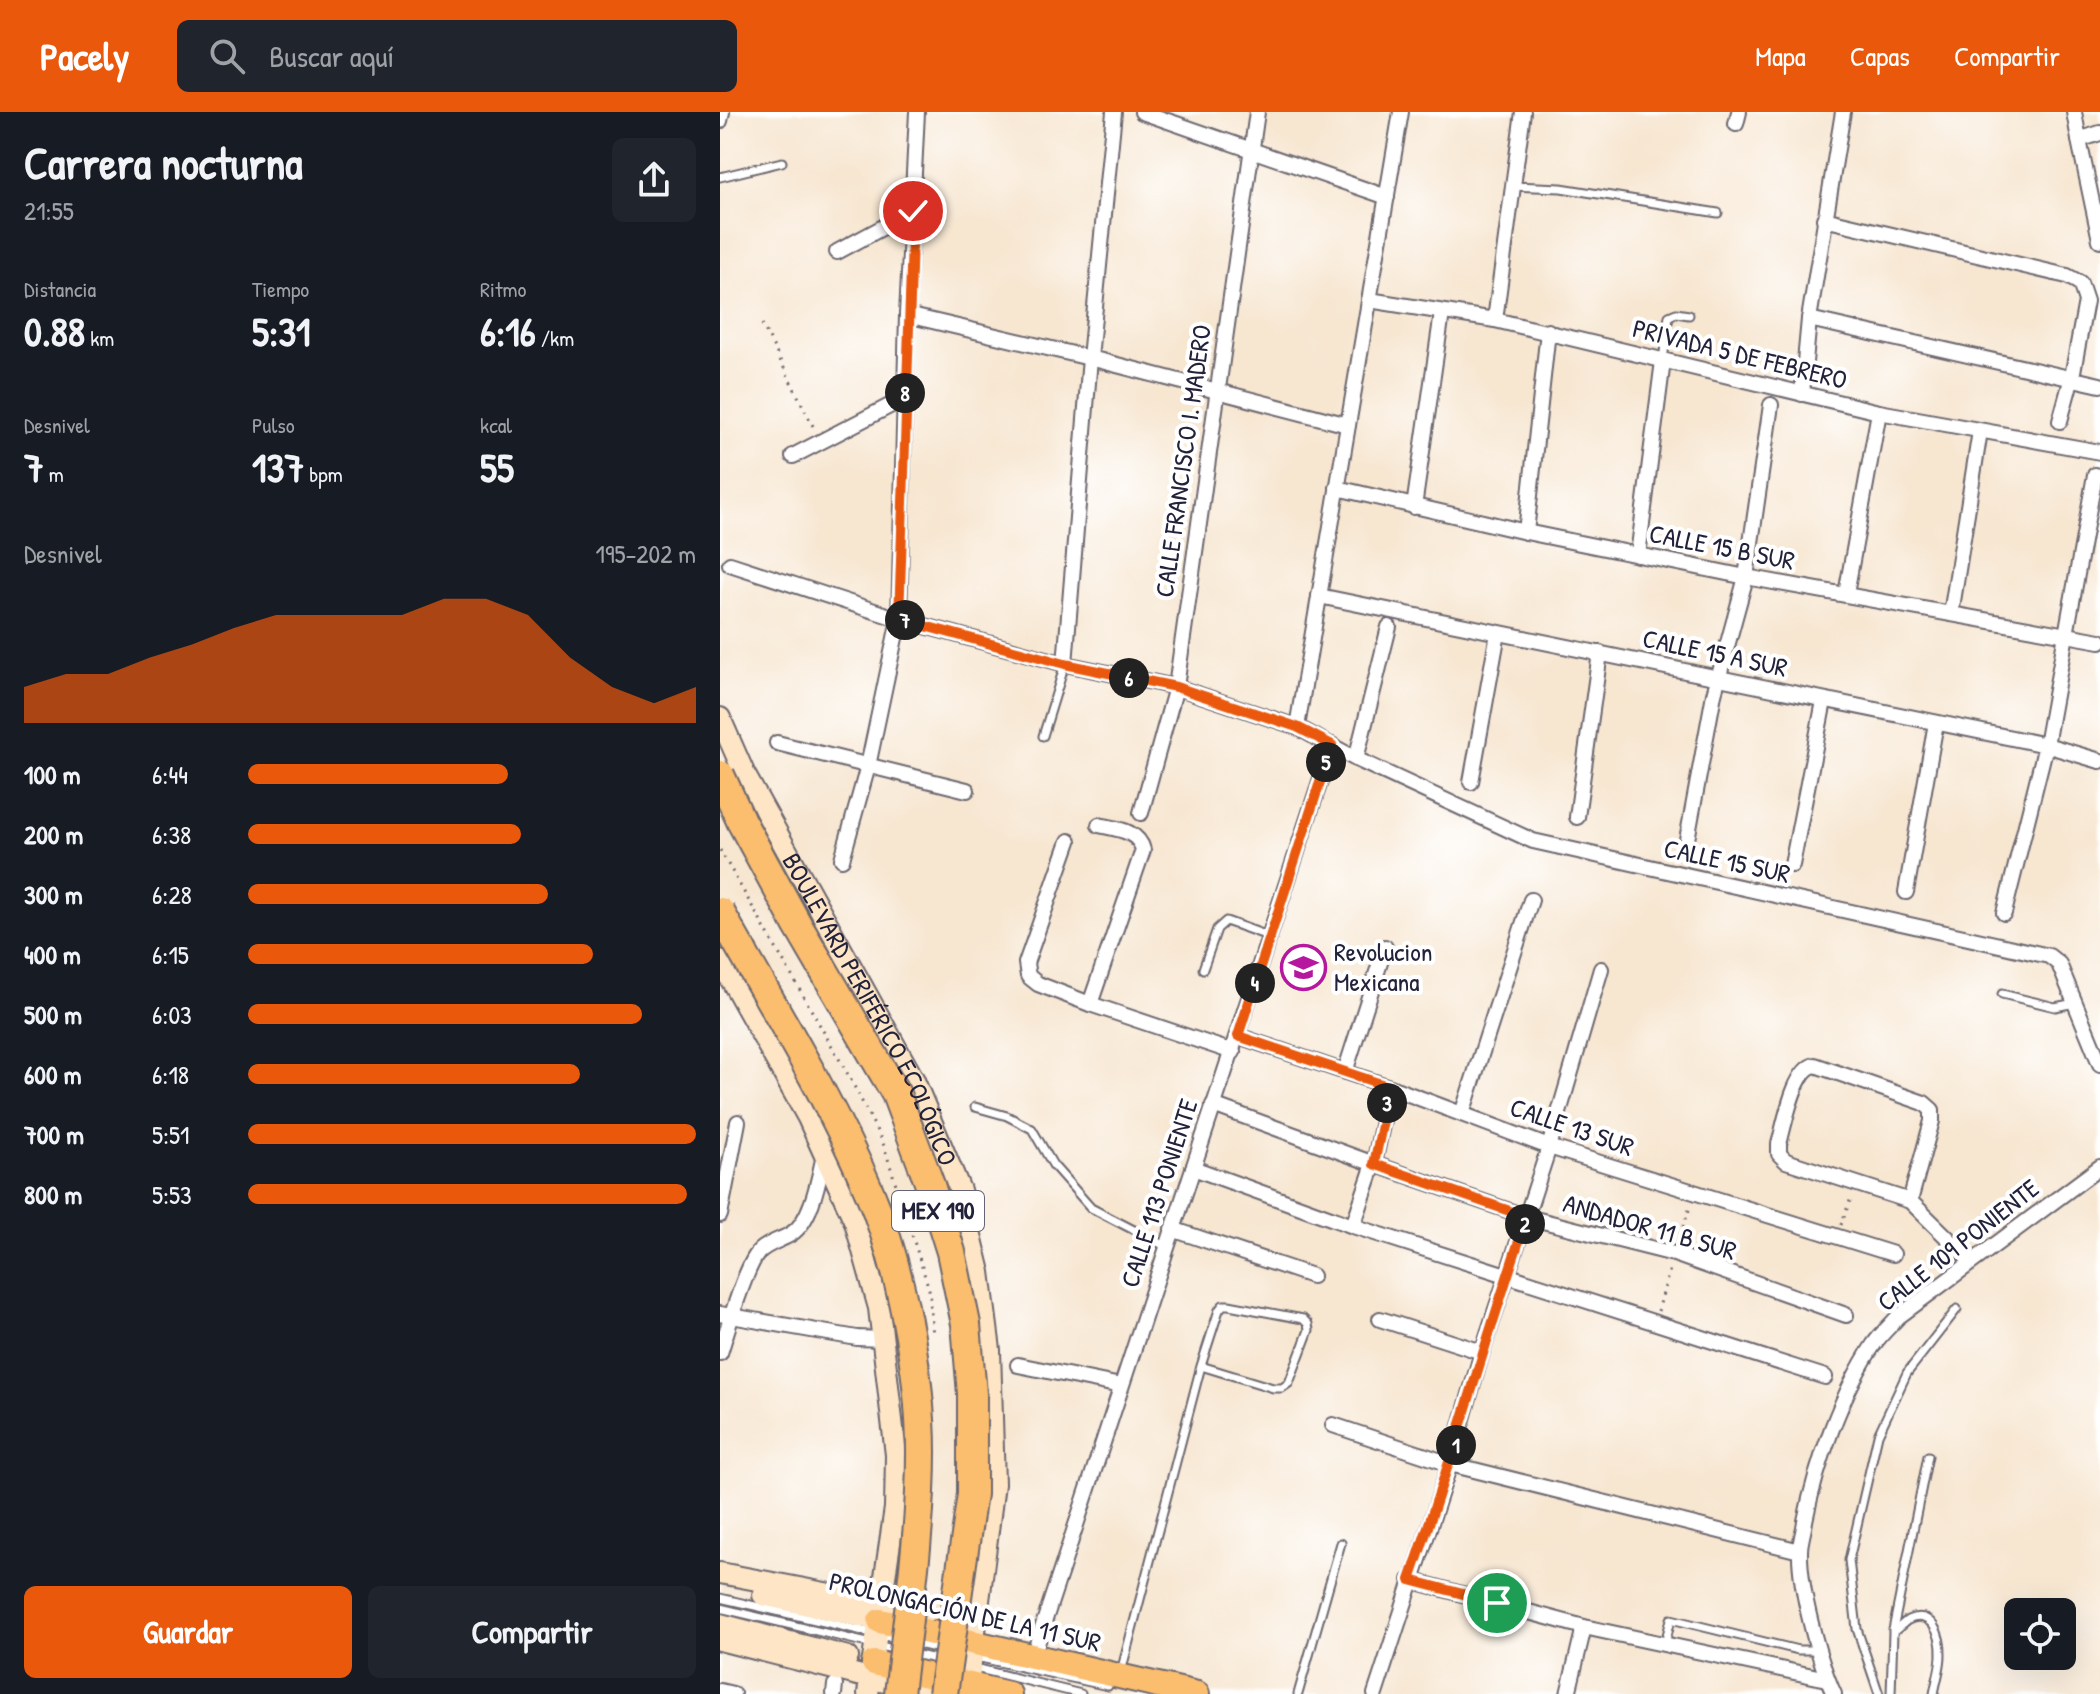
<!DOCTYPE html>
<html lang="es">
<head>
<meta charset="utf-8">
<style>
	body { margin:0; font-family:"Patrick Hand",sans-serif; background:#20242c; color:#f1f3f6; height:100vh; display:flex; flex-direction:column; font-size:30px; white-space:nowrap }
	* { box-sizing:border-box; margin:0 }
	p { font-size:26px; color:#9ea1a6 }
	.icon { flex:none; width:44px; height:44px; fill:none; stroke:currentColor; stroke-width:2; stroke-linecap:round; stroke-linejoin:round }
	.map { position:relative; flex:1; overflow:hidden }
	.sheet { display:flex; flex-direction:column; background:#171b24; width:720px }
	.sheet>* { flex:none }
	.controls { position:absolute; left:1284px; top:1486px; display:grid; gap:16px }
	.controls a { display:grid; place-items:center; width:72px; height:72px; border-radius:12px; background:#171b24; box-shadow:0 8px 32px #0002; font-size:40px }
	.pin { position:absolute; display:grid; place-items:center; width:68px; height:68px; color:#fff; margin:-34px; border:4px solid #fff; border-radius:50%; box-shadow:0 2px 8px #0007 }
	.km { position:absolute; width:40px; height:40px; margin:-20px; border-radius:50%; background:#222; color:#fff; font-size:22px; line-height:40px; text-align:center }
	.round { display:grid; place-items:center; flex:none; width:84px; height:84px; border-radius:12px; background:#20242c }
	.headline { display:flex; align-items:center; justify-content:space-between; height:136px; padding:0 24px }
	h1 { font-size:44px; font-weight:800; line-height:60px }
	.figures { display:grid; grid-template-columns:repeat(3,1fr); gap:12px; height:136px; padding:8px 24px }
	.figures div { display:grid; align-content:center }
	.figures b { font-size:40px; font-weight:800 }
	.figures small { font-size:22px; font-weight:400 }
	.figures p { font-size:22px }
	.chart { height:224px; padding:16px 24px }
	.chart p { display:flex; justify-content:space-between }
	.chart svg { width:100%; height:144px; margin-top:8px; fill:#ea580c; opacity:.7 }
	.primary-button { display:flex; gap:16px; margin-top:auto; padding:16px 24px }
	.primary-button a { flex:1; height:92px; border-radius:12px; background:#ea580c; color:#fff; font-size:32px; font-weight:800; line-height:92px; text-align:center }
	.primary-button a+a { background:#20242c; color:#f1f3f6 }
	ul { padding:0 24px; list-style:none; font-size:26px }
	li { display:grid; grid-template-columns:128px 96px 1fr; align-items:center; height:60px }
	li i { height:20px; border-radius:10px; background:#ea580c }
	header { display:flex; align-items:center; gap:48px; box-sizing:border-box; height:112px; padding:0 40px; background:#ea580c; color:#fff }
	header strong { font-size:38px }
	nav { display:flex; gap:44px; margin-inline-start:auto; font-size:28px }
	.search { width:560px; height:72px; background:#20242c; display:flex; align-items:center; gap:20px; box-sizing:border-box; padding:0 28px; border-radius:12px; color:#9ea1a6; font-size:30px }
	main { display:flex; flex:1; min-height:0 }
	.map>svg:first-child { display:block }
</style>
</head>
<body>
<header>
<strong>Pacely</strong>
<div class="search"><svg class="icon" aria-label="search" viewBox="0 0 24 24"><circle cx="10" cy="10" r="6"/><path d="M15 15l6 6"/></svg>Buscar aquí</div>
<nav><a>Mapa</a><a>Capas</a><a>Compartir</a></nav>
</header>
<main>
<section class="sheet">
<div class="headline"><div><h1>Carrera nocturna</h1><p>21:55</p></div><a class="round"><svg class="icon" aria-label="share" viewBox="0 0 24 24"><path d="M12 15V3M7 8l5-5 5 5M5 13v7h14v-7"/></svg></a></div>
<div class="figures">
<div><p>Distancia</p><b>0.88<small> km</small></b></div>
<div><p>Tiempo</p><b>5:31</b></div>
<div><p>Ritmo</p><b>6:16<small> /km</small></b></div>
</div>
<div class="figures">
<div><p>Desnivel</p><b>7<small> m</small></b></div>
<div><p>Pulso</p><b>137<small> bpm</small></b></div>
<div><p>kcal</p><b>55</b></div>
</div>
<div class="chart"><p><span>Desnivel</span>195–202 m</p>
<svg viewBox="0 0 160 44" preserveAspectRatio="none"><path d="M0 44V33L10 29L20 29L30 24L40 20L50 15L60 11L70 11L80 11L90 11L100 6L110 6L120 11L130 24L140 33L150 38L160 33V44z"/></svg>
</div>
<ul>
<li><b>100 m</b>6:44<i style="width:58%"></i></li>
<li><b>200 m</b>6:38<i style="width:61%"></i></li>
<li><b>300 m</b>6:28<i style="width:67%"></i></li>
<li><b>400 m</b>6:15<i style="width:77%"></i></li>
<li><b>500 m</b>6:03<i style="width:88%"></i></li>
<li><b>600 m</b>6:18<i style="width:74%"></i></li>
<li><b>700 m</b>5:51<i style="width:100%"></i></li>
<li><b>800 m</b>5:53<i style="width:98%"></i></li>
</ul>
<div class="primary-button"><a>Guardar</a><a>Compartir</a></div>
</section>
<div class="map">
<svg width="1380" height="1582" viewBox="0 0 1380 1582">
	<rect width="100%" height="100%" fill="#fff"/>
	<filter id="ink" filterUnits="userSpaceOnUse"><feTurbulence type="fractalNoise" baseFrequency=".0125" numOctaves="2"/><feDisplacementMap in="SourceGraphic" scale="16" xChannelSelector="R" yChannelSelector="G"/><feConvolveMatrix kernelMatrix="1 2 1 2 8 2 1 2 1" color-interpolation-filters="sRGB"/></filter>
	<filter id="wash" filterUnits="userSpaceOnUse"><feTurbulence type="fractalNoise" baseFrequency=".006" numOctaves="4" result="noise"/><feDisplacementMap in="SourceGraphic" scale="32" xChannelSelector="R" yChannelSelector="G"/><feGaussianBlur stdDeviation="1.8" result="paint"/><feColorMatrix in="noise" values="0 0 0 0 0 0 0 0 0 0 0 0 0 0 0 0 0 1.4 0 .05"/><feComposite in="paint" operator="in"/></filter>
	<g filter="url(#wash)">
		<rect width="100%" height="100%" fill="#f7e6d0"/>
	</g>
	<g filter="url(#ink)">
		<g fill="none" stroke-linecap="round" stroke-linejoin="round">
			<defs>
				<g id="lane">
					<path d="M0,65L62,50"/>
					<path d="M792,74L841,76L998,101"/>
					<path d="M943,248L949,204L956,201L969,203"/>
					<path d="M323,624L345,552"/>
					<path d="M483,857L497,817L506,809L548,824"/>
					<path d="M1282,882L1335,895L1355,891"/>
					<path d="M255,995L287,1004L312,1017L333,1053L371,1096L447,1135"/>
					<path d="M0,1486L178,1527"/>
					<path d="M0,1496L177,1538"/>
					<path d="M1173,1518L1208,1344"/>
					<path d="M190,1530L224,1538"/>
					<path d="M945,1532L951,1507L1078,1538H1099"/>
					<path d="M189,1541L220,1548"/>
					<path d="M256,1545L388,1574"/>
					<path d="M251,1555L361,1582"/>
					<path d="M401,1560L481,1254L499,1198L503,1193H509L583,1207L588,1212L589,1218L569,1271L562,1276H553L481,1254"/>
					<path d="M578,1582L621,1431"/>
					<path d="M1159,1582L1137,1517L1129,1448L1158,1323L1187,1261L1237,1197"/>
					<path d="M1171,1582L1173,1520C1178,1517 1183,1511 1188,1508C1212,1496 1222,1525 1221,1543C1221,1556 1216,1569 1214,1582"/>
				</g>
				<g id="street">
					<path d="M422,0L667,85"/>
					<path d="M1354,0L1359,28"/>
					<path d="M0,9L2,0"/>
					<path d="M1016,12L1019,0"/>
					<path d="M1380,21L1359,28L1380,128"/>
					<path d="M1104,107L1347,164L1360,171L1366,189L1352,265L1340,309"/>
					<path d="M117,140L193,99"/>
					<path d="M649,188L775,208L1159,300L1380,340"/>
					<path d="M187,203L370,246L628,313"/>
					<path d="M1089,207L1380,273"/>
					<path d="M775,208L803,0"/>
					<path d="M1082,282L1089,207L1123,0"/>
					<path d="M73,344L185,286"/>
					<path d="M617,376L806,420L1026,465L1380,529"/>
					<path d="M694,395L722,201"/>
					<path d="M806,420L828,219"/>
					<path d="M918,443L943,249"/>
					<path d="M10,452L179,507L345,552L456,575L577,615L636,647L813,729L1329,844L1339,852L1380,952"/>
					<path d="M1126,482L1159,300"/>
					<path d="M599,484L1326,633L1380,649"/>
					<path d="M1231,502L1260,319"/>
					<path d="M345,552L370,246L394,0"/>
					<path d="M577,615L681,0"/>
					<path d="M57,631L247,678"/>
					<path d="M636,647L669,515"/>
					<path d="M751,670L778,521"/>
					<path d="M421,701L456,575L537,0"/>
					<path d="M857,705L880,541"/>
					<path d="M349,729L306,851L308,864L318,872L370,892L513,940"/>
					<path d="M966,733L994,582L1026,465L1051,293"/>
					<path d="M122,747L148,654L179,507L187,203L197,0"/>
					<path d="M1072,753L1104,589"/>
					<path d="M1186,780L1216,611"/>
					<path d="M1284,801L1326,633L1375,363"/>
					<path d="M370,892L423,738C418,718 396,717 379,713"/>
					<path d="M518,924L670,975L829,1035L1173,1142"/>
					<path d="M625,960L665,835"/>
					<path d="M493,993L654,1052L807,1105L954,1142L1126,1203"/>
					<path d="M742,1002L811,788"/>
					<path d="M473,1056L633,1114L1105,1265"/>
					<path d="M1190,1089L1212,1009V998L1204,991L1095,953C1074,957 1065,1011 1059,1032V1042L1066,1049L1190,1089L1251,1149"/>
					<path d="M0,1103L18,1010"/>
					<path d="M633,1114L654,1052L670,975"/>
					<path d="M452,1117L592,1164"/>
					<path d="M0,1202L137,1226L163,1227"/>
					<path d="M660,1207L762,1240"/>
					<path d="M0,1241C7,1219 25,1156 38,1141C45,1132 61,1128 71,1122C92,1109 99,1065 104,1043"/>
					<path d="M298,1253L401,1274"/>
					<path d="M613,1313L730,1352L1080,1439"/>
					<path d="M690,1468L864,1515L1107,1567"/>
					<path d="M313,1544L612,633"/>
					<path d="M0,1579L13,1582"/>
					<path d="M114,1582L115,1573"/>
					<path d="M655,1582L730,1352L762,1240L829,1035L881,857"/>
					<path d="M848,1582L864,1515"/>
					<path d="M1114,1582C1099,1550 1079,1474 1080,1439C1080,1429 1084,1419 1085,1409C1096,1353 1122,1280 1154,1232C1161,1222 1170,1214 1178,1205L1380,1055"/>
				</g>
				<g id="secondary">
					<path id="s1" d="M0,606L25,663L193,966L240,1078L260,1160L270,1238L274,1372L247,1582"/>
					<path d="M0,848L88,1006L135,1110L159,1196L176,1343L175,1396L148,1582"/>
					<path d="M0,1461L178,1495L210,1498L239,1491L247,1486"/>
					<path d="M43,1483L160,1509"/>
					<path d="M0,1512L128,1545"/>
					<path d="M0,1528L212,1582"/>
				</g>
				<g id="primary">
					<path d="M160,1509L477,1582"/>
					<path d="M154,1551L289,1582"/>
				</g>
			</defs>
			<use href="#lane" stroke="#6d676f" stroke-width="11"/>
			<use href="#street" stroke="#6d676f" stroke-width="18"/>
			<use href="#secondary" stroke="#6d676f" stroke-width="24"/>
			<use href="#primary" stroke="#6d676f" stroke-width="28"/>
			<g stroke="#6d676f" stroke-width="3" stroke-dasharray="2 6" stroke-linecap="butt">
				<path d="M42,212L94,316"/>
				<path d="M1121,1113L1131,1086"/>
				<path d="M958,1130L970,1095"/>
				<path d="M938,1199L950,1156"/>
			</g>
			<use href="#lane" stroke="#fff" stroke-width="7"/>
			<use href="#street" stroke="#fff" stroke-width="14"/>
			<use href="#secondary" stroke="#fde5c5" stroke-width="20"/>
			<use href="#primary" stroke="#fbbd6e" stroke-width="24"/>
			<defs>
				<g id="highway-bridge">
					<path d="M0,663L22,711L78,814L176,982L210,1073L231,1140L246,1212L252,1282V1382L223,1582"/>
					<path d="M0,800C51,892 108,982 149,1079C180,1151 201,1261 201,1340C201,1421 188,1502 179,1582"/>
				</g>
			</defs>
			<use href="#highway-bridge" stroke="#6d676f" stroke-width="32" stroke-linecap="butt"/>
			<path stroke="#6d676f" stroke-width="3" stroke-dasharray="2 6" stroke-linecap="butt" d="M0,738L130,966L163,1031L209,1177L213,1224"/>
			<use href="#highway-bridge" stroke="#fbbd6e" stroke-width="28"/>
		</g>
	</g>
	<g fill="none" stroke-linecap="round" stroke-linejoin="round" filter="url(#ink)">
		<defs>
			<path id="route" d="M193,99L179,507L345,552L456,575L577,615L612,633L518,924L670,975L654,1052L807,1105C766,1226 732,1348 690,1468L777,1491"/>
		</defs>
		<use href="#route" stroke="#fff" stroke-width="16"/>
		<use href="#route" stroke="#ea580c" stroke-width="10"/>
	</g>
	<defs>
		<symbol id="school-ring" viewBox="-11 -11 22 22"><circle r="9.5" fill="#fff" stroke="#b5179e" stroke-width="1.5"/><path d="M0-5L7-2L0 1L-7-2ZM-4 1L0 2.5L4 1V4Q0 6-4 4Z" fill="#b5179e"/></symbol>
	</defs>
	<g fill-rule="evenodd">
		<use href="#school-ring" x="558" y="830" width="51" height="51"/>
	</g>
	<g text-anchor="middle" stroke-width="8" stroke-linejoin="round" paint-order="stroke">
		<rect fill="#fff" stroke="#646476" stroke-width="2" x="172" y="1079" width="92" height="40" rx="6"/>
		<g font-size="24" font-weight="bold" fill="#22223b">
			<text x="218" y="1107">MEX 190</text>
		</g>
		<g font-size="26" fill="#22223b" stroke="#fff">
			<text transform="translate(1020 242) rotate(14)" y="9">PRIVADA 5 DE FEBRERO</text>
			<text transform="translate(463 349) rotate(-82)" y="9">CALLE FRANCISCO I. MADERO</text>
			<text transform="translate(1002 435) rotate(11)" y="9">CALLE 15 B SUR</text>
			<text transform="translate(995 541) rotate(12)" y="9">CALLE 15 A SUR</text>
			<text transform="translate(1007 749) rotate(12)" y="9">CALLE 15 SUR</text>
			<text dy="9" stroke="none"><textPath href="#s1" startOffset="328">BOULEVARD PERIFÉRICO ECOLÓGICO</textPath></text>
			<text transform="translate(852 1015) rotate(19)" y="9">CALLE 13 SUR</text>
			<text transform="translate(439 1081) rotate(-72)" y="9">CALLE 113 PONIENTE</text>
			<text transform="translate(930 1115) rotate(16)" y="9">ANDADOR 11 B SUR</text>
			<text transform="translate(1238 1133) rotate(-38)" y="9">CALLE 109 PONIENTE</text>
			<text transform="translate(245 1500) rotate(13)" y="9">PROLONGACIÓN DE LA 11 SUR</text>
		</g>
		<g font-size="26" fill="#22223b" stroke="#fff" text-anchor="start">
			<text x="614" y="849">Revolucion<tspan x="614" dy="30">Mexicana</tspan></text>
		</g>
	</g>
</svg>
<div class="controls">
<a><svg class="icon" aria-label="locate" viewBox="0 0 24 24"><circle cx="12" cy="12" r="6"/><path d="M12 2v4M12 18v4M2 12h4M18 12h4"/></svg></a>
</div>
<div class="pin" style="left:777px;top:1491px;background:#1e9e55"><svg class="icon" aria-label="arrive" viewBox="0 0 24 24"><path d="M6 21V4h12l-3 4 3 4H6"/></svg></div>
<div class="pin" style="left:193px;top:99px;background:#d93025"><svg class="icon" aria-label="check" viewBox="0 0 24 24"><path d="M5 12l5 5 9-10"/></svg></div>
<b class="km" style="left:736px;top:1333px">1</b>
<b class="km" style="left:805px;top:1112px">2</b>
<b class="km" style="left:667px;top:991px">3</b>
<b class="km" style="left:535px;top:871px">4</b>
<b class="km" style="left:606px;top:650px">5</b>
<b class="km" style="left:409px;top:566px">6</b>
<b class="km" style="left:185px;top:508px">7</b>
<b class="km" style="left:185px;top:281px">8</b>
</div>
</main>
</body>
</html>
